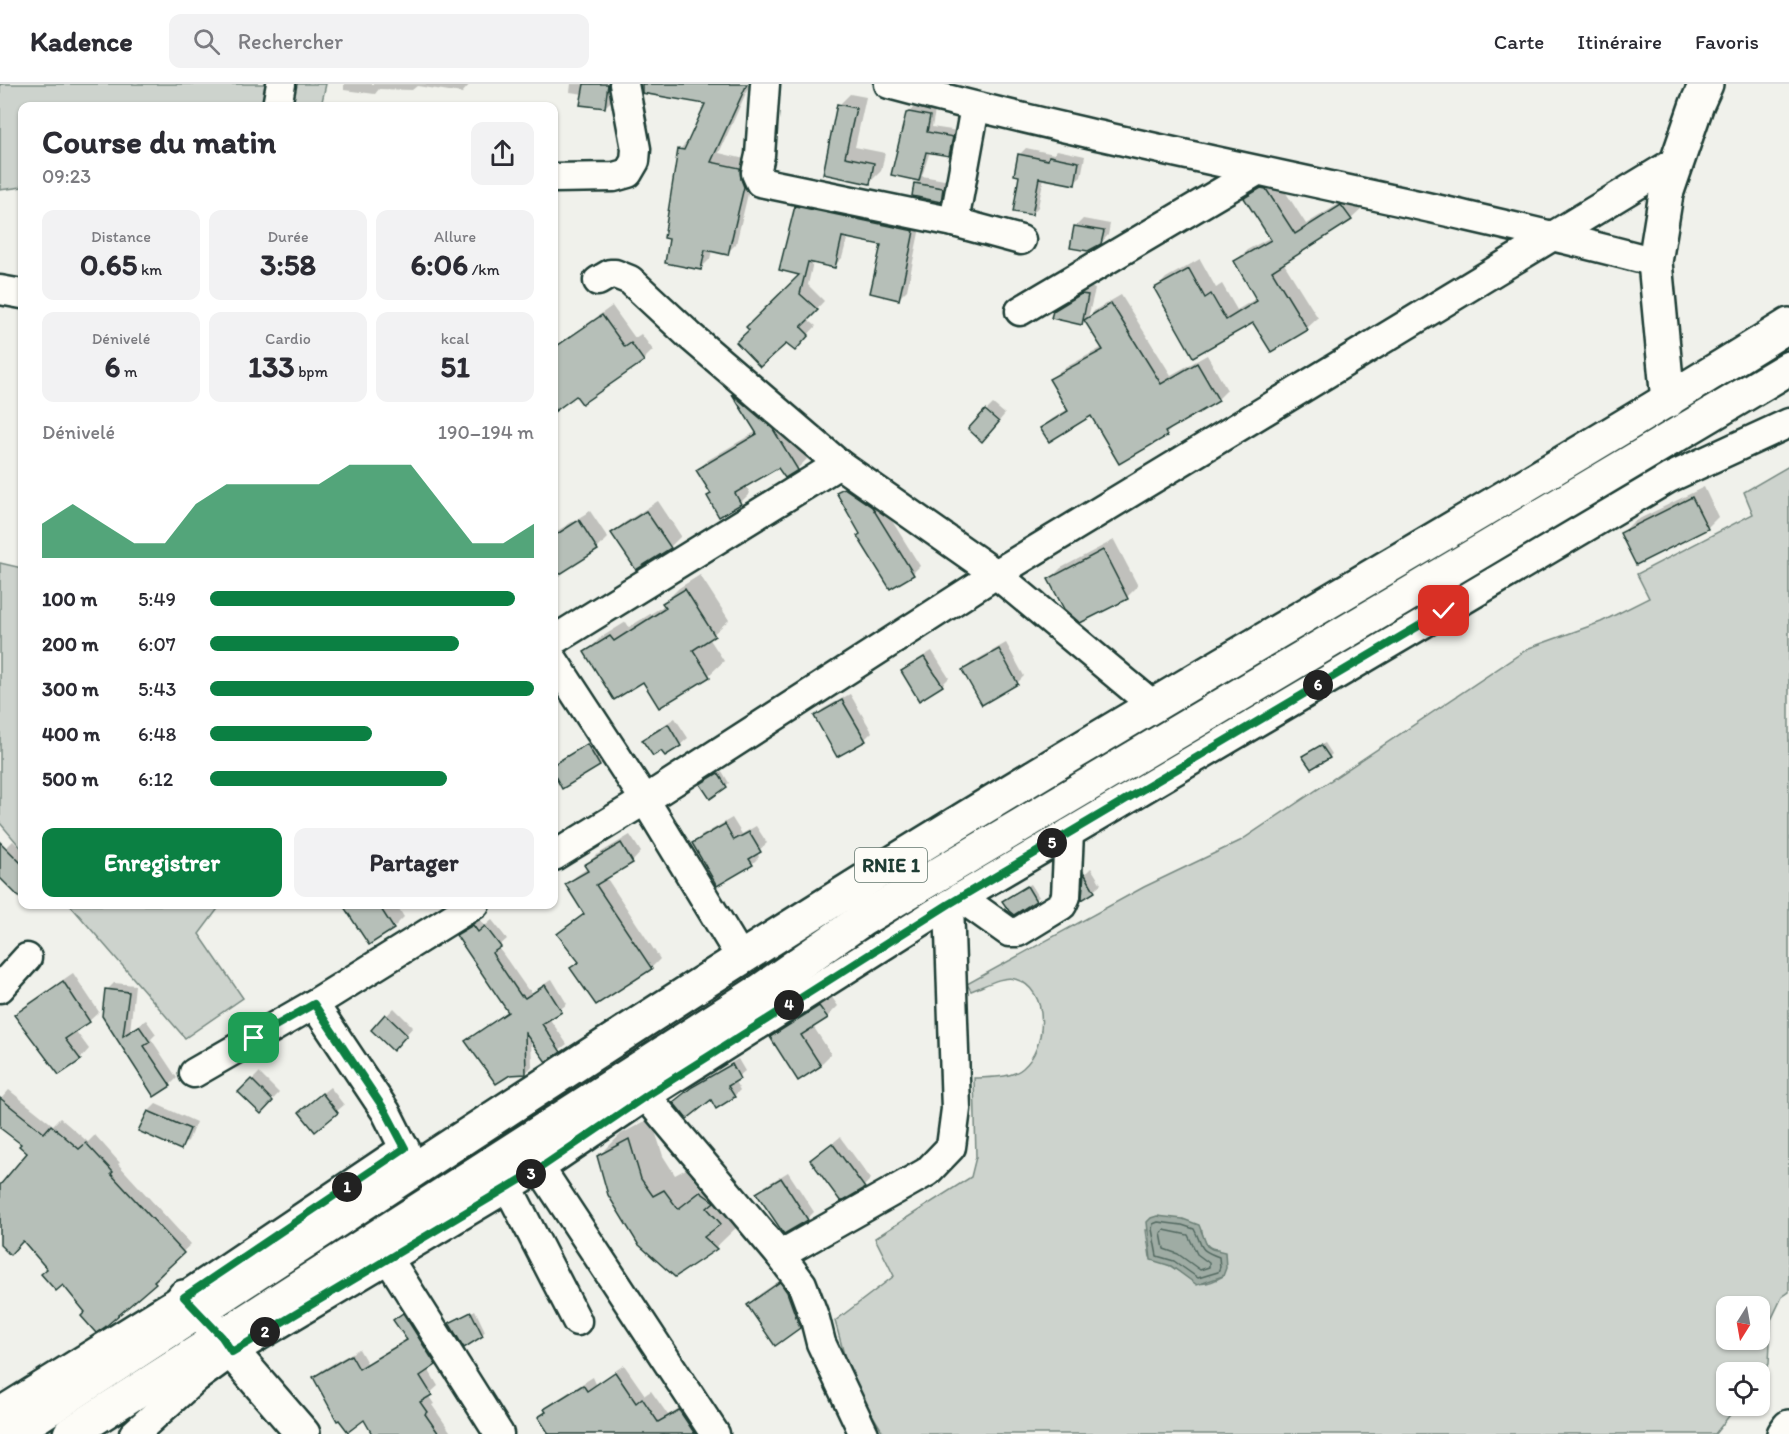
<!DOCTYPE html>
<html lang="fr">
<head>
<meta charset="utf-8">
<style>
	body { margin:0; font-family:Itim,sans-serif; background:#f2f2f3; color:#2b2b33; height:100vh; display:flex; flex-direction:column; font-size:22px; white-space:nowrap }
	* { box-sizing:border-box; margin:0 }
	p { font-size:20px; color:#7c7c81 }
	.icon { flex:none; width:33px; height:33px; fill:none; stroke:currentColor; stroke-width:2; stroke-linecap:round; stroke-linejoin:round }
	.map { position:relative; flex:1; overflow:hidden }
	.drawer { position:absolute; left:18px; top:18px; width:540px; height:807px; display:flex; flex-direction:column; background:#fff; border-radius:12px; box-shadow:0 2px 4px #0004 }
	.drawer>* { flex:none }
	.needle { width:39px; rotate:191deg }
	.tools { position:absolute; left:1716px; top:1212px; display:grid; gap:12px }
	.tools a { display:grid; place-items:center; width:54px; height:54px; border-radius:12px; background:#fff; box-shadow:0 2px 4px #0004; font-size:30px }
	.pin { position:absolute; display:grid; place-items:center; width:51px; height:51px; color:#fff; margin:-26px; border-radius:12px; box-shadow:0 3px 9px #0006 }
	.km { position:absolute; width:30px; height:30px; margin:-15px; border-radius:50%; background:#222; color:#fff; font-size:16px; line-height:30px; text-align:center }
	.round { display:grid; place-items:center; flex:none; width:63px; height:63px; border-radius:12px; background:#f2f2f3 }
	.overview { display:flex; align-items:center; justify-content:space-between; height:102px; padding:0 24px }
	h1 { font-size:33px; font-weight:700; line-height:45px }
	.stats { display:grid; grid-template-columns:repeat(3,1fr); gap:9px; height:102px; padding:6px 24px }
	.stats div { display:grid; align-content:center; border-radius:12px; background:#f2f2f3; text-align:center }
	.stats b { font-size:30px; font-weight:700 }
	.stats small { font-size:16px; font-weight:400 }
	.stats p { font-size:16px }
	.chart { height:168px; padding:12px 24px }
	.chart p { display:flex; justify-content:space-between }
	.chart svg { width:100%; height:108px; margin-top:6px; fill:#0b8043; opacity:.7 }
	.primary-button { display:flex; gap:12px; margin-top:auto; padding:12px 24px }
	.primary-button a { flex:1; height:69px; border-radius:12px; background:#0b8043; color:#fff; font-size:24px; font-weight:700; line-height:69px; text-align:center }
	.primary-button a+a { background:#f2f2f3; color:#2b2b33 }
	ul { padding:0 24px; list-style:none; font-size:20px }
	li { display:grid; grid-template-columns:96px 72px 1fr; align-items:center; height:45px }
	li i { height:15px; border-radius:8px; background:#0b8043 }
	header { display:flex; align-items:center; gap:36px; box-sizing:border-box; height:84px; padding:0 30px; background:#fff; border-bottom:2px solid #e1e1e2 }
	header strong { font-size:28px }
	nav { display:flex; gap:33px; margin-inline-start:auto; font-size:21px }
	.search { width:420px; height:54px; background:#f2f2f3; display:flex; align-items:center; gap:15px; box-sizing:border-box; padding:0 21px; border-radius:12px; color:#7c7c81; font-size:22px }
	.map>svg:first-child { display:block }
</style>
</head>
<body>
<header>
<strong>Kadence</strong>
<div class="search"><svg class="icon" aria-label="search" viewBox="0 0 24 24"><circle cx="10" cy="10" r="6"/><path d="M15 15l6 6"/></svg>Rechercher</div>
<nav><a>Carte</a><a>Itinéraire</a><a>Favoris</a></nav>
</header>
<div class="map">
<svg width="1789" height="1350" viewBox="0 0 1789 1350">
	<rect width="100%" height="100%" fill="#f0f1eb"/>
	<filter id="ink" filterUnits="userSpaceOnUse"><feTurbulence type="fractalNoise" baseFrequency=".0167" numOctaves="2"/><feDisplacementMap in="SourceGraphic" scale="12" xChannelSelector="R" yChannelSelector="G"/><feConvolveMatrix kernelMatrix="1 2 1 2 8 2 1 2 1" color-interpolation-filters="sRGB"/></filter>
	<g filter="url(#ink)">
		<g fill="#cdd3cd" stroke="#768880" stroke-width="1.5" fill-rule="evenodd">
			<path d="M0,0H326L321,22H22V103L0,106Z"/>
			<path d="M1789,382V1208L1782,1213L1771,1236L1769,1280L1760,1292V1288H1726V1322H1737L1715,1350H884L851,1296L835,1237L894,1192L875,1154L971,1093L976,1073L974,994C990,993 1010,995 1023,984C1047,964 1051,905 1015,895C1002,891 983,903 971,907L967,900L1144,803L1240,757L1529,564L1601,538L1649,514L1637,490L1753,430L1744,408ZM1146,1146L1202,1147C1203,1157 1207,1165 1218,1165L1223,1192C1196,1208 1194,1195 1172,1183C1165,1178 1157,1178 1150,1173ZM1726,1222H1760V1256H1726Z"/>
			<path d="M0,479L22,484V765L0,739Z"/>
			<path d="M70,821H219L220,822L199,850L243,914L185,954Z"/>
		</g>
		<path fill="#9faca4" stroke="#6c8077" stroke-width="1.5" d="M1157,1132L1183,1135L1199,1141L1207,1162L1212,1165L1225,1168L1226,1184L1223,1192L1197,1201L1171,1182L1151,1176L1147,1138L1151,1134Z"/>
		<g fill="#0003">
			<path d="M344,0H470L462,9L417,2L412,6L379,5L375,10L344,6Z"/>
			<path d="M571,0H620L616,12L605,23L584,10L570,8Z"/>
			<path d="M642,0H750L719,69L749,76L752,93L736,160L727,169L712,166L710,175L701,184L680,65L689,56L708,19Z"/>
			<path d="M850,10L866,13L855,63L885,69L881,87L870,98L825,89L839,21Z"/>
			<path d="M913,24L935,27L932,43L958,47L954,65L949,71L930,67L922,92L950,97L947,110L940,117L916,99L919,96L908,30Z"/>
			<path d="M1026,64L1054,70L1057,66L1085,72L1081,93L1074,99L1044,93L1038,123L1032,130L1019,71Z"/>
			<path d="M1273,94L1277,95L1306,140L1352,112L1362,125L1351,135L1283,178L1318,234L1307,244L1272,266L1254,237L1194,271L1156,205L1166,194L1200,175L1216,204L1222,200L1237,226L1257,214L1236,177L1247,166L1271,153L1246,114L1256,103Z"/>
			<path d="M805,115L921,139L907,206L899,214L882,160L848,152L842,174L834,182L813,178L808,201L824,217L807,235L816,242L795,265L801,190L797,123Z"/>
			<path d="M1083,135L1110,140L1108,151L1101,159L1075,143Z"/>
			<path d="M1090,203L1095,205L1088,234L1095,226L1121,211L1171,291L1207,271L1227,306L1218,315L1176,341L1166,350L1120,378L1092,330L1042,345L1052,335L1068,325L1051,295L1061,286L1103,263L1085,235L1081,239L1055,227L1062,220Z"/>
			<path d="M612,222L635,254L641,250L653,266L643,276L576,310L554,326V264Z"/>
			<path d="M743,302L783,336L807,375L797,385L785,392L779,382L746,402L750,409L740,419L719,431L708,413L712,409L698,386L708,376L757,347L734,310Z"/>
			<path d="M993,320L1005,330L989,349L986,327Z"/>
			<path d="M845,401L879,416L920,482L913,489L891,503L838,408Z"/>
			<path d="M1704,403L1718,433L1707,444L1622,449L1633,438Z"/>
			<path d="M658,417L681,452L670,463L613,450L624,439Z"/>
			<path d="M590,427L608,454L597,465L554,492V449Z"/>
			<path d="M1114,456L1138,502L1127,513L1050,495L1061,484Z"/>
			<path d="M700,491L729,536L709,554L724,577L709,591L643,596L586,569L600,554L626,538L629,543L665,521L664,519L679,504Z"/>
			<path d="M1006,559L1024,592L1017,599L964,586L971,579Z"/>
			<path d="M932,567L949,594L942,601L903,587L910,580Z"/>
			<path d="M850,610L872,648L865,655L816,632L823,625Z"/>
			<path d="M675,634L688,654L680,661L665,670L662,665L644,656L651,649Z"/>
			<path d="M595,654L607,674L600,681L563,703L554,687V681Z"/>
			<path d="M1325,659L1332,670L1329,673L1307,669Z"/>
			<path d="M722,687L729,699L711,713L705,697Z"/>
			<path d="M732,734L742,750L756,742L767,759L757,768L759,773L752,780L694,759L701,752Z"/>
			<path d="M630,751L641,768L632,778L606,793L660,875L651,884H572L579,877L559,850L585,829L567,801L576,792L588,784L586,781L595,772Z"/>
			<path d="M13,757L22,766V814L0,791V770Z"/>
			<path d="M1091,784L1101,800L1084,813L1085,790Z"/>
			<path d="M1031,800L1039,813L1035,816L1007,814Z"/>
			<path d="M344,820H396L404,833L393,844L370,859Z"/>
			<path d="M480,835L485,842L492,836L507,855L498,863L528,906L529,905L532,909L552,895L567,920L549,934L567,960L546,976L531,955L532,982L526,989L467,957L509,926L458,851Z"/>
			<path d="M73,889L99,928L89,937L75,946L89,965L80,975L16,932L25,922Z"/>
			<path d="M114,899L135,901L130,947L146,936L156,950L151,955L177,994L170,1001L103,932L107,906Z"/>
			<path d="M831,912L838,922L827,933L813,942L831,970L820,981L772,953L783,942Z"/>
			<path d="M394,924L413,943L393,965L373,946Z"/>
			<path d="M738,975L745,987L734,996L740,1006L734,1012H681L700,997Z"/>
			<path d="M259,989L279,1009L261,1028L240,1008Z"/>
			<path d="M330,1003L344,1021L315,1046L308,1021Z"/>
			<path d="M9,1006L53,1041L60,1034L88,1058L95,1051L120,1079L118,1080L191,1160L161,1188L163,1190L155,1198L87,1227L24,1155L0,1159V1103L29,1069L23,1060L0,1042V1016Z"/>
			<path d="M156,1020L196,1038L188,1057L180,1064L149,1027Z"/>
			<path d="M651,1034L663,1072L675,1091L686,1085L701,1104L723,1087L742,1117L727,1132L738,1142L716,1163L675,1191L599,1072L621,1050Z"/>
			<path d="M840,1053L871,1095L864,1102L812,1076Z"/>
			<path d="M788,1088L814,1128L807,1135L758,1110L765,1102Z"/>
			<path d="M792,1188L811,1232L799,1243L749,1221L760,1210Z"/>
			<path d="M411,1223L443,1273L428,1285L438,1302L428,1311L434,1320L432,1321L452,1350H374L364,1334L315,1294L322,1286L359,1265L367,1279L408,1254L395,1236Z"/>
			<path d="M475,1226L485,1247L482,1251L451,1240Z"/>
			<path d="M624,1281L645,1311L651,1307L668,1331L689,1318L704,1342L696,1350H551L540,1333L555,1317L593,1293L596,1300Z"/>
		</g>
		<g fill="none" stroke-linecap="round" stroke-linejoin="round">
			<g stroke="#526961" stroke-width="1.5">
				<path d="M1158,1138L1182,1141L1194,1145C1204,1164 1197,1165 1219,1173L1220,1183L1218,1188L1198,1194L1174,1177L1157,1172L1152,1145L1153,1140Z"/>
				<path d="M1164,1146L1188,1151L1197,1170L1209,1179V1183L1200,1186L1178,1170L1164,1165L1161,1149Z"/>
			</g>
		</g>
		<g fill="#b6bfb8" stroke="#1f3d34" stroke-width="1.5">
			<path d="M584,0H608L605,24L580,21Z"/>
			<path d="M642,0H747L711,78L740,84L741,95L744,103L728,171L705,166L701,186L665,179L669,155L664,154L678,65L684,66L705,20L642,9Z"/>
			<path d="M837,20L856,24L845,73L874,79L870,100L823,90Z"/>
			<path d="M909,28L930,32L927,48L953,53L949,72L926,68L919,97L891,91L906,29Z"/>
			<path d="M1018,70L1048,76L1049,72L1079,78L1075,101L1039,94L1032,131L1013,128L1019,92L1014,91Z"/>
			<path d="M914,99L943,104L941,118L912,112Z"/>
			<path d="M1261,104L1266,105L1295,150L1341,121L1352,136L1272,187L1308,246L1271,268L1253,239L1193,273L1154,204L1189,185L1205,214L1211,210L1226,236L1257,217L1234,177L1271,156L1244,114Z"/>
			<path d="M795,122L914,147L910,167L899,216L870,209L881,161L842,153L835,184L808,178L800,210L818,226L801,243L809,251L795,267L786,260L760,283L736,258L749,246L746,243L799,191L779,186Z"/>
			<path d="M1074,142L1104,147L1101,160L1088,167L1070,164Z"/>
			<path d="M1081,210L1088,211L1082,241L1051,234L1053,227Z"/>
			<path d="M1111,219L1161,300L1197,279L1219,317L1165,348L1167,352L1119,380L1091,332L1049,358L1040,344L1068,327L1049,295L1103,266L1084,236Z"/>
			<path d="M602,231L625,263L631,259L644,277L582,320L576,312L554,328V264Z"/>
			<path d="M732,310L773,345L798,386L785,394L778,384L735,409L741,420L719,433L707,412L711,410L696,386L757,350Z"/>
			<path d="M985,326L999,338L982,358L968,345Z"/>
			<path d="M844,404L872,423L914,491L890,505L857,452L860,450L836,408Z"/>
			<path d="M1692,413L1708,445L1636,481L1620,449Z"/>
			<path d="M646,427L671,464L636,486L611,449Z"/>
			<path d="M579,436L598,466L554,494V452Z"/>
			<path d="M1103,466L1128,515L1080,539L1064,525L1048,495Z"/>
			<path d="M685,505L715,552L693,566L710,593L659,624L643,598L614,616L584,568L610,552L614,557L666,524L662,519Z"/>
			<path d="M999,565L1018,600L982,621L962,586Z"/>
			<path d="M924,573L943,602L919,617L901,587Z"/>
			<path d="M842,616L866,657L837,673L814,632Z"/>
			<path d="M668,640L681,662L665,672L661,667L653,672L642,656Z"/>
			<path d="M587,660L600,682L562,705L554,690V680Z"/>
			<path d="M1321,661L1330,674L1311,685L1302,672Z"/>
			<path d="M718,689L727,703L710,715L700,700Z"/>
			<path d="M725,740L734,756L749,748L761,768L749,775L753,781L717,802L692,759Z"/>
			<path d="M0,758L22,780V816L0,794Z"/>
			<path d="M621,759L633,779L596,801L652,885L596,921L570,884L579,878L557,850L584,830L565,800L588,787L584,781Z"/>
			<path d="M1084,789L1095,808L1082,816V813Z"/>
			<path d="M1027,802L1036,817L1014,831L1009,827L1002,817Z"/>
			<path d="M342,820H378L394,845L369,861Z"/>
			<path d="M473,841L478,848L485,842L501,863L492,869L521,912L522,911L525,914L545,901L562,928L542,940L561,968L546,978L525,949L526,990L510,991L496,1000L465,957L508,928L456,851Z"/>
			<path d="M63,897L90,938L65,955L81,976L59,991L14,931Z"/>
			<path d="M105,905L129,908L123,952L139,942L150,958L144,962L171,1002L154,1013L102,932Z"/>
			<path d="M819,922L828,934L801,951L821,982L798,997L770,953Z"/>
			<path d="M385,930L407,951L393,967L371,946Z"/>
			<path d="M732,980L740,995L728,1002L735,1013L716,1025L711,1016L687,1035L673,1018L692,1003Z"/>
			<path d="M251,995L273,1017L261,1030L238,1008Z"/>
			<path d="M322,1009L338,1029L315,1048L299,1028Z"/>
			<path d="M0,1014L44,1049L51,1041L79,1065L86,1059L113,1088L111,1090L184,1169L154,1197L156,1199L105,1243L96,1249L81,1232L85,1228L63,1201L56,1207L41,1190L47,1185L23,1157L10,1171L0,1161V1101L27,1069L19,1062L21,1060L0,1044Z"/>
			<path d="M148,1027L190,1045L181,1066L138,1047Z"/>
			<path d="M629,1055L641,1095L653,1112L664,1106L678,1125L700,1108L714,1118L707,1124L721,1140L704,1153L717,1165L675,1193L638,1160L608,1111L597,1072Z"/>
			<path d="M832,1059L865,1104L841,1118L810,1076Z"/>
			<path d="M781,1094L808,1136L784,1150L756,1109Z"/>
			<path d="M780,1198L787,1208L800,1244L775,1262L747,1221Z"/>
			<path d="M471,1228L483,1252L464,1264L449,1239Z"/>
			<path d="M403,1229L436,1281L420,1292L432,1311L420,1318L427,1328L425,1330L439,1350H372L364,1336L348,1348L339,1336L337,1337L313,1293L351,1271L359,1285L407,1256L393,1236Z"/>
			<path d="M615,1288L636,1319L642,1314L658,1338L679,1326L695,1350H549L538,1333L546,1328L544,1325L583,1301L587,1307Z"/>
		</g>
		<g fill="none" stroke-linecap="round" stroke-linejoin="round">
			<defs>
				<g id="minor">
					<path d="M765,0L760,71L756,89L760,98L954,138L1021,156"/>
					<path d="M889,0C1142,68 1402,111 1655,178"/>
					<path d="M277,22L281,0"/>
					<path d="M554,94L614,93L628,89L635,77L636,65L624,0"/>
					<path d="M954,138L975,23"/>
					<path d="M598,197L610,190H615L630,196L690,252L839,380L996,490L1154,622"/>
					<path d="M0,206L22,210"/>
					<path d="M1020,227L1257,87"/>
					<path d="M554,556L839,380"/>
					<path d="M554,577L645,716L741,874"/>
					<path d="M554,772L645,716L996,490L1678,76"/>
					<path d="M960,813L1009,848H1018L1062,821L1066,812L1069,749"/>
					<path d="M0,904L27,874"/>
					<path d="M314,920L386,1028L413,1082"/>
					<path d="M194,989L314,920L475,820"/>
					<path d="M646,1012L780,1171L802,1200L815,1235L821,1259L864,1350"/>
					<path d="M540,1084L715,1350"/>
					<path d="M508,1103L577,1237"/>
					<path d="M780,1171L927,1088L951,1063L956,1025L949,820"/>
					<path d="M388,1174L499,1350"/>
					<path d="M0,1328L184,1213L405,1064"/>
					<path d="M134,1350L196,1294L232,1268L540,1084L646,1012L949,820L1669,394L1789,339"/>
				</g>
				<g id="major">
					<path d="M1668,317L1655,178L1666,110L1697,20L1706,0"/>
					<path d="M184,1213L222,1253L232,1268L303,1350"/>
					<path d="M1784,1350L1789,1343"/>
				</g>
				<g id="highway">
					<path d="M10,1350C323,1148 631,939 948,745C1227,574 1512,414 1789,241"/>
					<path d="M70,1350L760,907L863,835L1789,284"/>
				</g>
			</defs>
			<use href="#minor" stroke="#1f3d34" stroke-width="33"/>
			<use href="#major" stroke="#1f3d34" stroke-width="38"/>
			<use href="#highway" stroke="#1f3d34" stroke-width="38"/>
			<use href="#minor" stroke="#fdfcf7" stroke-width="28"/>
			<use href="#major" stroke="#fdfcf7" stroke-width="33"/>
			<use href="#highway" stroke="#fdfcf7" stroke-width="33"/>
		</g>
	</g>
	<g fill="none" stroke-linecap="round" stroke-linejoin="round" filter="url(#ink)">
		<defs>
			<path id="route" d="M254,954L314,920L386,1028L405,1064L184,1213L222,1253L232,1268L540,1084L646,1012L949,820L1444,527"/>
		</defs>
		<use href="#route" stroke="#fff" stroke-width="12"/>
		<use href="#route" stroke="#0b8043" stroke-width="8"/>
	</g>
	<g text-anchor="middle" stroke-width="5" stroke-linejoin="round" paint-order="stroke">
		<rect fill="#fdfcf7" stroke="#62766e" stroke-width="1.5" x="855" y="764" width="72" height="34" rx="4.5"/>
		<g font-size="20" font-weight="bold" fill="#1f3d34">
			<text x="891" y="788">RNIE 1</text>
		</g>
	</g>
</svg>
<div class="tools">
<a><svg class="needle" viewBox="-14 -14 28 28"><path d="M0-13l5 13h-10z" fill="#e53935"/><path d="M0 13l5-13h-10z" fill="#7c7c81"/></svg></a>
<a><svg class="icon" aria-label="locate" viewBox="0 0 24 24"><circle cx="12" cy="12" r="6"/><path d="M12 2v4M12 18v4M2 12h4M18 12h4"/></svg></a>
</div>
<div class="pin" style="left:254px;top:954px;background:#1e9e55"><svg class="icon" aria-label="arrive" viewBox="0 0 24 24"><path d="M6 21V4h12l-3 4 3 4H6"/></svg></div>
<div class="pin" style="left:1444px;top:527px;background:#d93025"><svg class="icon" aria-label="check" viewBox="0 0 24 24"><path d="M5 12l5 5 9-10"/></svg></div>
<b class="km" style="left:347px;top:1103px">1</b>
<b class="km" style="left:265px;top:1248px">2</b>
<b class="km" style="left:531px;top:1090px">3</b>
<b class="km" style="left:789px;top:921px">4</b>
<b class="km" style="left:1052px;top:759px">5</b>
<b class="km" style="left:1318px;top:601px">6</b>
<section class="drawer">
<div class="overview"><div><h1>Course du matin</h1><p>09:23</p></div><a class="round"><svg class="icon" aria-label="share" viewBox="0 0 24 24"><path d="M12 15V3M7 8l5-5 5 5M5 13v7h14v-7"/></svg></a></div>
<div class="stats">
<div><p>Distance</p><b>0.65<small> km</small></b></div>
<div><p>Durée</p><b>3:58</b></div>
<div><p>Allure</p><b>6:06<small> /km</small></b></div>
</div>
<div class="stats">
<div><p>Dénivelé</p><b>6<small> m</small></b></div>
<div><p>Cardio</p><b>133<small> bpm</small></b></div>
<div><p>kcal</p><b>51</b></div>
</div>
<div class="chart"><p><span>Dénivelé</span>190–194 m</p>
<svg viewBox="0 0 160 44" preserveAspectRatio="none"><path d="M0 44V30L10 22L20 30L30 38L40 38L50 22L60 14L70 14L80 14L90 14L100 6L110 6L120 6L130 22L140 38L150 38L160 30V44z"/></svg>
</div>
<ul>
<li><b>100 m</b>5:49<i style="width:94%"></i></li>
<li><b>200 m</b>6:07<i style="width:77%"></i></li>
<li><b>300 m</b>5:43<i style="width:100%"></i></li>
<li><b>400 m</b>6:48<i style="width:50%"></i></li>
<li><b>500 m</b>6:12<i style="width:73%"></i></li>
</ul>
<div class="primary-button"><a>Enregistrer</a><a>Partager</a></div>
</section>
</div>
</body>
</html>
